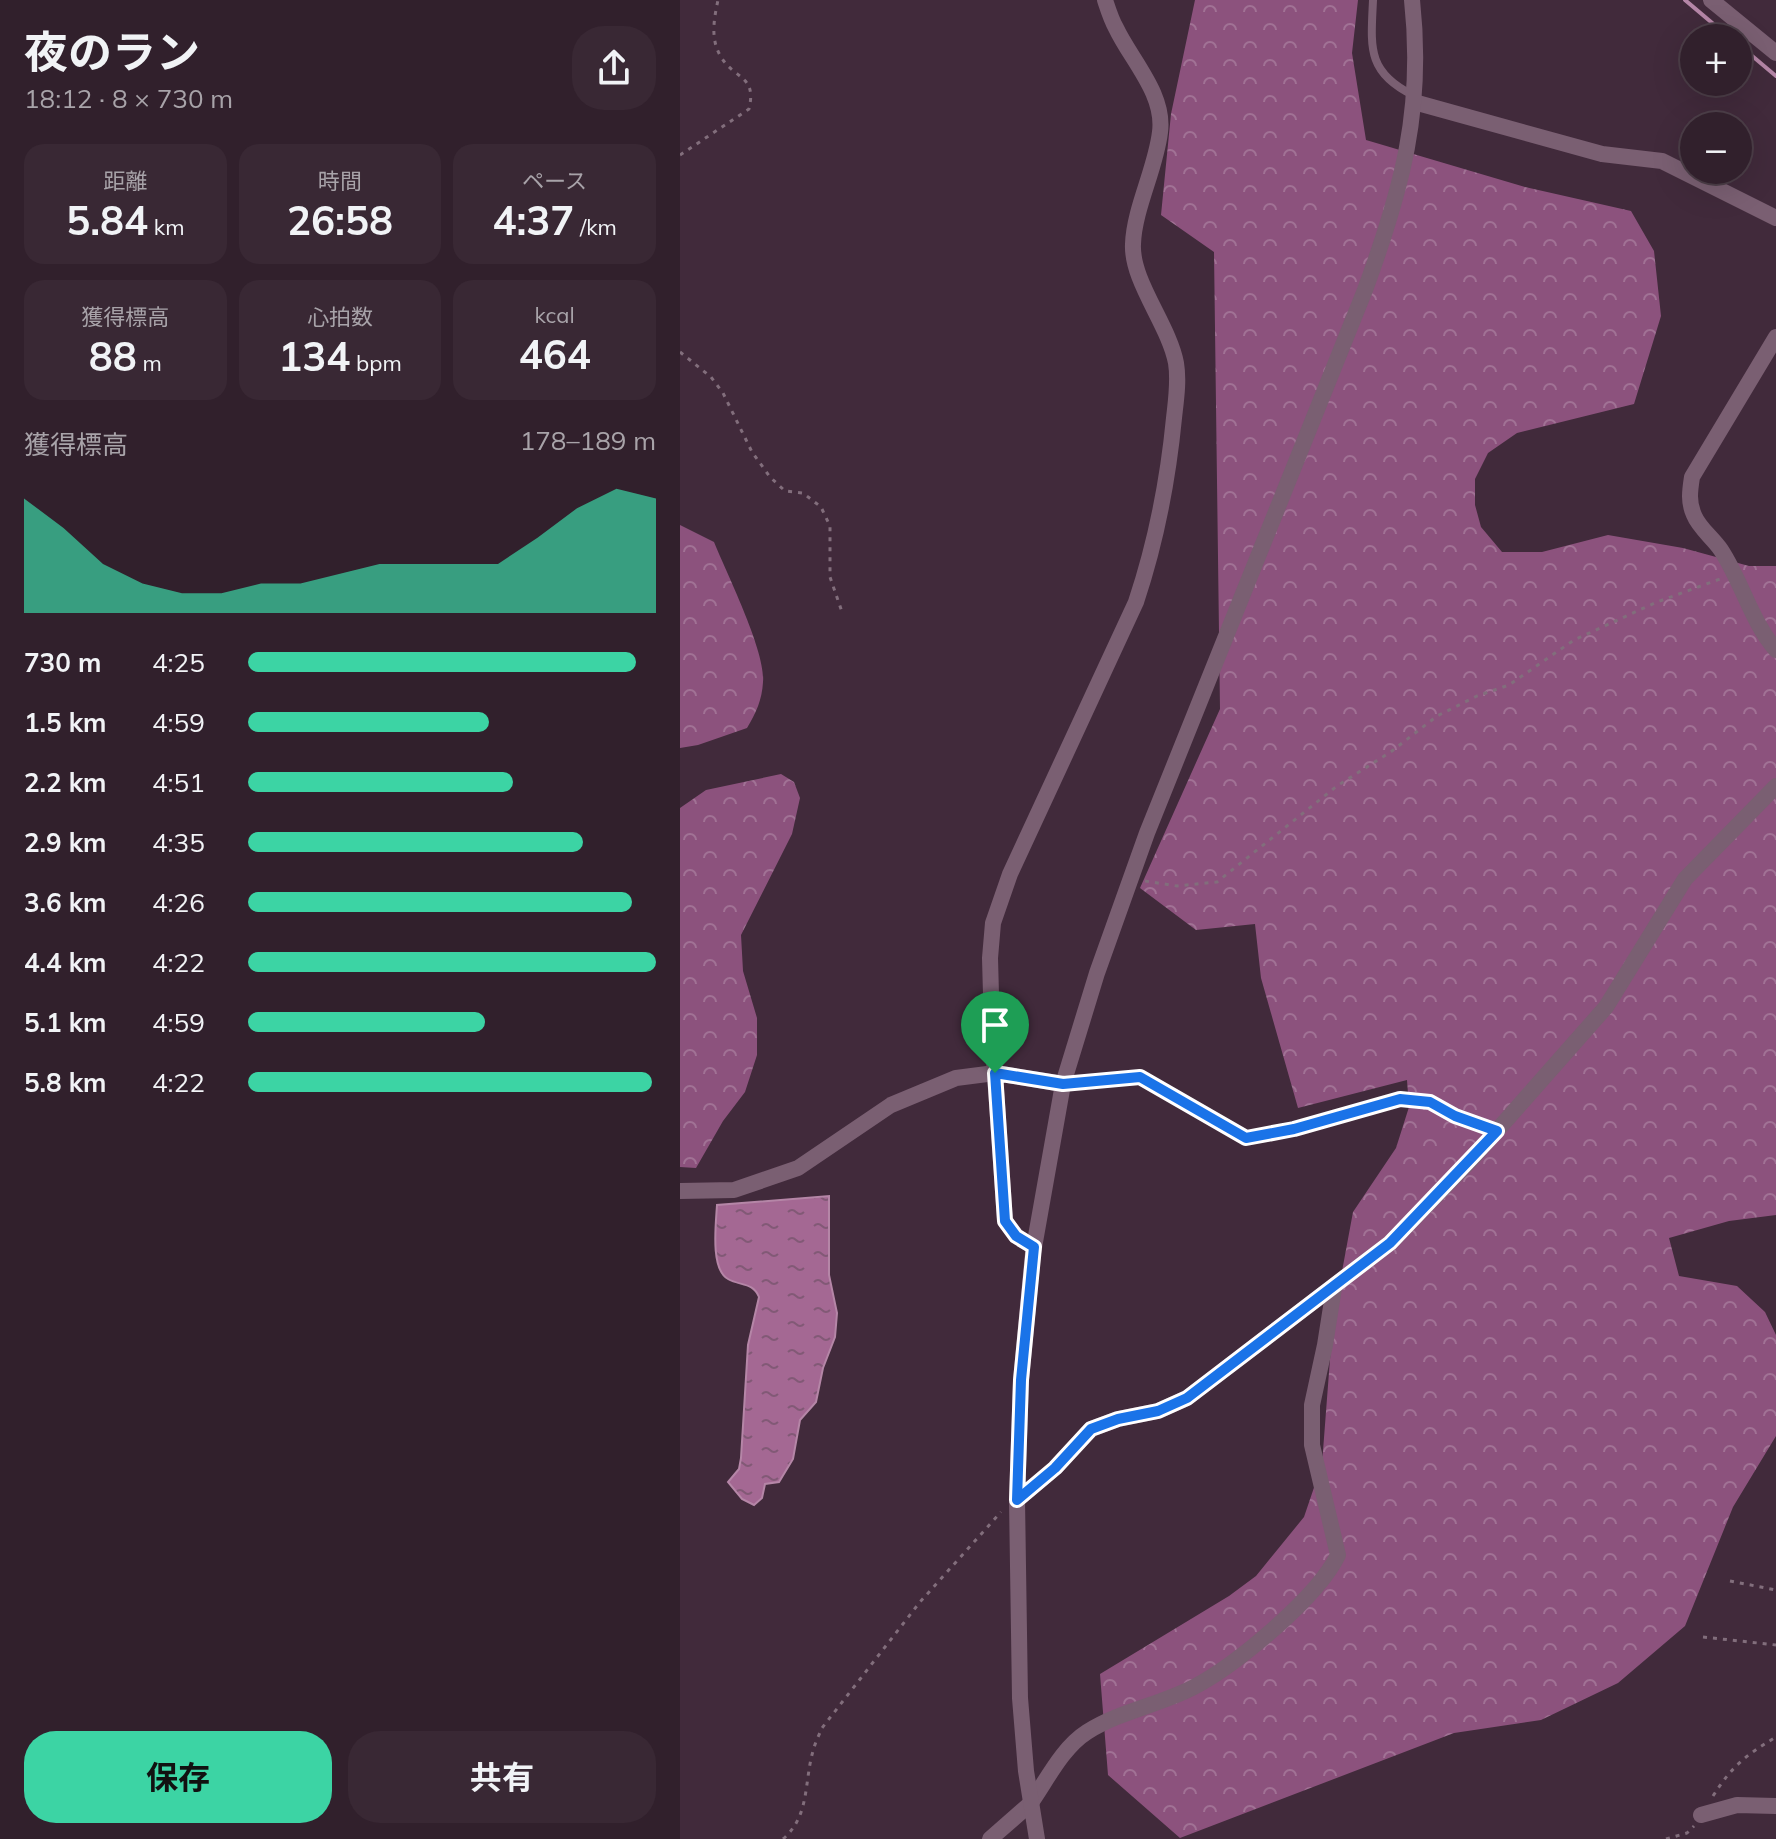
<!DOCTYPE html>
<html lang="ja">
<head>
<meta charset="utf-8">
<style>
	body { margin:0; font-family:Mulish,"Noto Sans JP",sans-serif; background:#392834; color:#f1f3f6; height:100vh; display:flex; flex-direction:column; font-size:30px; white-space:nowrap }
	* { box-sizing:border-box; margin:0 }
	p { font-size:26px; color:#a8a3a9 }
	.icon { flex:none; width:44px; height:44px; fill:none; stroke:currentColor; stroke-width:2; stroke-linecap:round; stroke-linejoin:round }
	.map { position:relative; flex:1; overflow:hidden }
	.side { display:flex; flex-direction:column; background:#31202c; width:680px }
	.side>* { flex:none }
	.tools { position:absolute; left:1000px; top:24px; display:grid; gap:16px }
	.tools a { display:grid; place-items:center; width:72px; height:72px; border-radius:50%; background:#31202c; box-shadow:0 8px 32px #0002,0 0 0 2px #4c3e48; font-size:40px }
	.pin { position:absolute; display:grid; place-items:center; width:68px; height:68px; color:#fff; margin:-82px -34px; border-radius:50% 50% 50% 0; rotate:-45deg; box-shadow:0 0 8px #0007 }
	.pin .icon { rotate:45deg }
	.round { display:grid; place-items:center; flex:none; width:84px; height:84px; border-radius:32px; background:#392834 }
	.overview { display:flex; align-items:center; justify-content:space-between; height:136px; padding:0 24px }
	h1 { font-size:44px; font-weight:700; line-height:60px }
	.metrics { display:grid; grid-template-columns:repeat(3,1fr); gap:12px; height:136px; padding:8px 24px }
	.metrics div { display:grid; align-content:center; border-radius:20px; background:#392834; text-align:center }
	.metrics b { font-size:40px; font-weight:700 }
	.metrics small { font-size:22px; font-weight:400 }
	.metrics p { font-size:22px }
	.chart { height:224px; padding:16px 24px }
	.chart p { display:flex; justify-content:space-between }
	.chart svg { width:100%; height:144px; margin-top:8px; fill:#3cd4a4; opacity:.7 }
	.action { display:flex; gap:16px; margin-top:auto; padding:16px 24px }
	.action a { flex:1; height:92px; border-radius:32px; background:#3cd4a4; color:#111; font-size:32px; font-weight:700; line-height:92px; text-align:center }
	.action a+a { background:#392834; color:#f1f3f6 }
	ul { padding:0 24px; list-style:none; font-size:26px }
	li { display:grid; grid-template-columns:128px 96px 1fr; align-items:center; height:60px }
	li i { height:20px; border-radius:10px; background:#3cd4a4 }
	main { display:flex; flex:1; min-height:0 }
	.map>svg:first-child { display:block }
</style>
</head>
<body>
<main>
<section class="side">
<div class="overview"><div><h1>夜のラン</h1><p>18:12 · 8 × 730 m</p></div><a class="round"><svg class="icon" aria-label="share" viewBox="0 0 24 24"><path d="M12 15V3M7 8l5-5 5 5M5 13v7h14v-7"/></svg></a></div>
<div class="metrics">
<div><p>距離</p><b>5.84<small> km</small></b></div>
<div><p>時間</p><b>26:58</b></div>
<div><p>ペース</p><b>4:37<small> /km</small></b></div>
</div>
<div class="metrics">
<div><p>獲得標高</p><b>88<small> m</small></b></div>
<div><p>心拍数</p><b>134<small> bpm</small></b></div>
<div><p>kcal</p><b>464</b></div>
</div>
<div class="chart"><p><span>獲得標高</span>178–189 m</p>
<svg viewBox="0 0 160 44" preserveAspectRatio="none"><path d="M0 44V9L10 18L20 29L30 35L40 38L50 38L60 35L70 35L80 32L90 29L100 29L110 29L120 29L130 21L140 12L150 6L160 9V44z"/></svg>
</div>
<ul>
<li><b>730 m</b>4:25<i style="width:95%"></i></li>
<li><b>1.5 km</b>4:59<i style="width:59%"></i></li>
<li><b>2.2 km</b>4:51<i style="width:65%"></i></li>
<li><b>2.9 km</b>4:35<i style="width:82%"></i></li>
<li><b>3.6 km</b>4:26<i style="width:94%"></i></li>
<li><b>4.4 km</b>4:22<i style="width:100%"></i></li>
<li><b>5.1 km</b>4:59<i style="width:58%"></i></li>
<li><b>5.8 km</b>4:22<i style="width:99%"></i></li>
</ul>
<div class="action"><a>保存</a><a>共有</a></div>
</section>
<div class="map">
<svg width="1096" height="1839" viewBox="0 0 1096 1839">
	<defs>
		<pattern id="forest-crowns" width="20" height="18" patternUnits="userSpaceOnUse" patternTransform="scale(2)"><rect width="20" height="18" fill="#8c527d"/><path d="M2 6a3 3 0 1 1 6 0M12 15a3 3 0 1 1 6 0" fill="none" stroke="#a17295"/></pattern>
		<pattern id="water-ripples" width="26" height="14" patternUnits="userSpaceOnUse" patternTransform="scale(2)"><rect width="26" height="14" fill="#a46893"/><path d="M2 4q2-2 4 0t4 0M15 11q2-2 4 0t4 0" fill="none" stroke="#825976"/></pattern>
	</defs>
	<rect width="100%" height="100%" fill="#412a3b"/>
	<g fill="url(#forest-crowns)">
		<path d="M515,0H678L672,53L686,140L845,187L951,211L974,251L981,316L954,404L837,433L808,453L795,479V505L801,527L822,552H862L928,535L1003,548L1069,566H1096V1215L1049,1221L989,1238L999,1276L1057,1286L1085,1312L1096,1335V1436L1053,1507L1005,1626L938,1683L861,1720L774,1733L500,1838L428,1775L420,1674L549,1596L576,1576L624,1517L642,1464L653,1320L673,1212L716,1148L729,1107L727,1080L618,1108L581,978L575,924L516,930L460,888L540,709L534,252L481,215L491,114Z"/>
		<path d="M0,525L34,542C47,574 86,652 83,682C82,700 76,713 67,728L18,745L0,748Z"/>
		<path d="M101,774L114,782L120,798L112,834L61,935L63,971L77,1018V1055L65,1092L43,1121L16,1168L0,1167V808L26,790Z"/>
	</g>
	<path fill="url(#water-ripples)" stroke="#b586a7" stroke-width="2" d="M149,1196V1275L157,1313L155,1337L143,1368L136,1402L120,1420L113,1459L99,1482L85,1484L82,1498L74,1505L62,1499L48,1482L59,1469L61,1458L68,1345L79,1297C73,1282 60,1286 48,1279C30,1269 36,1223 37,1205Z"/>
	<g fill="none" stroke-linecap="round" stroke-linejoin="round">
		<g stroke="#b586a7" stroke-width="4">
			<path d="M1005,0L1050,38"/>
			<path d="M1058,44L1096,76"/>
		</g>
		<g stroke="#826e7c" stroke-width="3" stroke-dasharray="4 6" stroke-linecap="butt">
			<path d="M0,155L69,109C77,75 55,80 41,57C30,39 34,19 38,0"/>
			<path d="M0,352L31,377L43,393L72,452L90,477L105,491L123,493L141,507L150,526V577L162,612"/>
			<path d="M465,881L497,886L537,882L657,786L712,751L757,716L797,696L829,685L894,640L977,602L1040,579"/>
			<path d="M400,1082L460,1077L566,1138L614,1129L720,1099L750,1102L775,1116L802,1125"/>
			<path d="M1050,1581L1096,1590"/>
			<path d="M1023,1637L1096,1645"/>
			<path d="M1033,1796C1052,1766 1066,1755 1096,1737"/>
			<path d="M103,1839C130,1816 124,1782 133,1751C135,1743 139,1735 142,1728L240,1602L321,1512"/>
			<path d="M986,1839L1007,1833L1014,1826"/>
		</g>
		<path stroke="#7a5f72" stroke-width="8" d="M693,0C691,46 686,72 733,95"/>
		<g stroke="#7a5f72" stroke-width="16">
			<path d="M1031,0L1096,53"/>
			<path d="M734,102L922,154L982,161L1096,218"/>
			<path d="M1096,337L1012,477C1010,490 1008,502 1014,515C1019,528 1033,538 1041,550C1062,582 1071,621 1096,650"/>
			<path d="M0,1191L54,1190L118,1168L211,1105L276,1078L315,1073L383,1084"/>
			<path d="M354,1247L336,1236L325,1221L312,1031L310,958L313,923L330,874L456,602C476,542 488,480 494,418C496,400 499,381 496,363C489,325 451,281 453,244C454,209 476,168 480,132C485,94 451,60 436,28C431,19 428,9 425,0"/>
			<path d="M337,1500L375,1468L411,1429L438,1419L478,1411L507,1398L710,1243L791,1160L926,1007L1005,879L1096,786"/>
			<path d="M350,1804C367,1780 382,1748 407,1732C440,1711 480,1705 514,1687C556,1665 638,1597 658,1555L632,1445V1405L645,1345L654,1288"/>
			<path d="M1021,1815L1057,1805L1096,1806"/>
		</g>
		<g stroke="#7a5f72" stroke-width="16">
			<path d="M310,1839L350,1804"/>
			<path d="M357,1839L346,1771L340,1698L337,1500L341,1380L353,1253L383,1084L417,973L467,833L685,290C722,189 744,109 732,0"/>
		</g>
	</g>
	<g fill="none" stroke-linecap="round" stroke-linejoin="round">
		<defs>
			<path id="route" d="M315,1073L383,1084L460,1077L566,1138L614,1129L720,1099L750,1102L775,1116L817,1131L710,1243L507,1398L478,1411L438,1419L411,1429L375,1468L337,1500L341,1380L354,1247L336,1236L325,1221Z"/>
		</defs>
		<use href="#route" stroke="#fff" stroke-width="16"/>
		<use href="#route" stroke="#1a73e8" stroke-width="10"/>
	</g>
</svg>
<div class="tools">
<a>+</a>
<a>−</a>
</div>
<div class="pin" style="left:315px;top:1073px;background:#1e9e55"><svg class="icon" aria-label="arrive" viewBox="0 0 24 24"><path d="M6 21V4h12l-3 4 3 4H6"/></svg></div>
</div>
</main>
</body>
</html>
